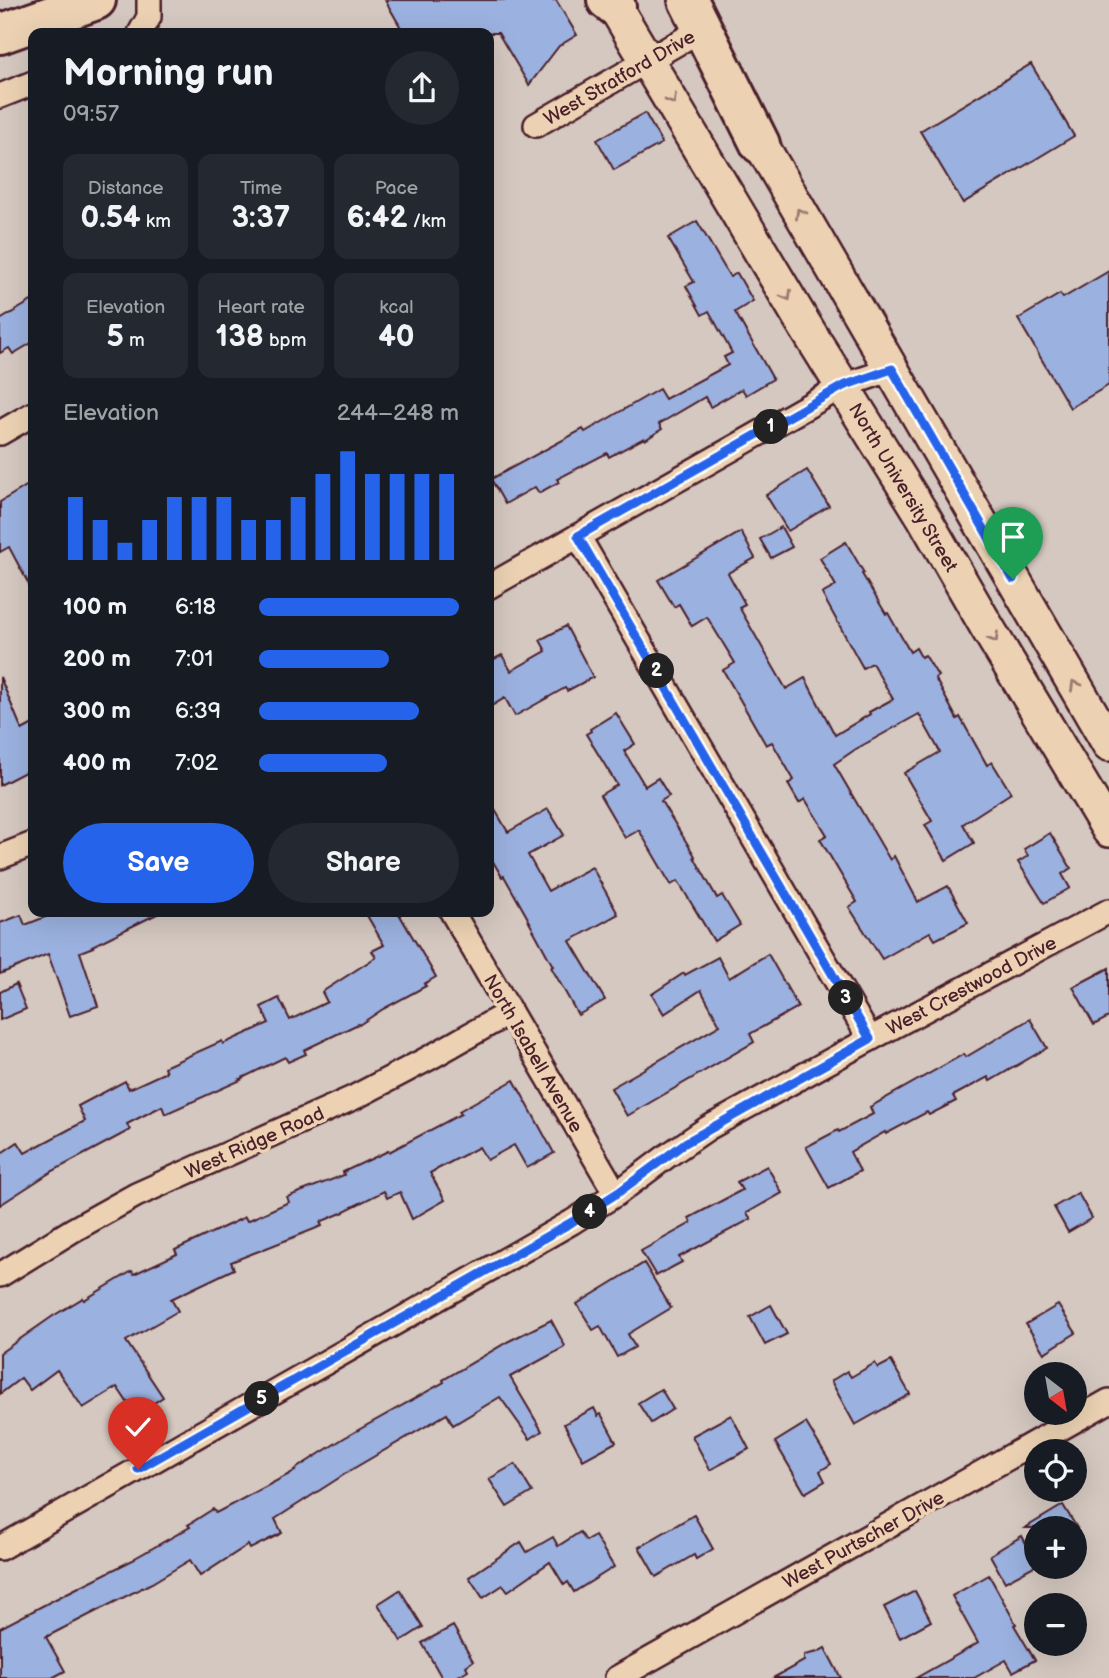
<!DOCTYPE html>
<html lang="en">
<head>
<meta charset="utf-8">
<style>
	body { margin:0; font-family:"Balsamiq Sans",sans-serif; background:#242831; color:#f1f3f6; height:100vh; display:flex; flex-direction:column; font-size:26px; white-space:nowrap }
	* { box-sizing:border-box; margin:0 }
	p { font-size:23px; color:#9ea1a6 }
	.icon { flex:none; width:38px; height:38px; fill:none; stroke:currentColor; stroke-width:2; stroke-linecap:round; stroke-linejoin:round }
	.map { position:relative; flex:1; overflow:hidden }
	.details { position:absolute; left:28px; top:28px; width:466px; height:889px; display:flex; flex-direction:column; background:#171b24; border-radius:14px; box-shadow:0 7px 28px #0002 }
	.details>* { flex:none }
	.needle { width:46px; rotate:149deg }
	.tools { position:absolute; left:1024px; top:1362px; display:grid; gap:14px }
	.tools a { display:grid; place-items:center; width:63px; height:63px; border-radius:50%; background:#171b24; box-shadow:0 7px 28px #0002; font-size:35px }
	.pin { position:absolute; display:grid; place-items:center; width:60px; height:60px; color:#fff; margin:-72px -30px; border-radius:50% 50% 50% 0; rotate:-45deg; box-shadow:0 0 7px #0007 }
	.pin .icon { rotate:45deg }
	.km { position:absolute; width:35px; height:35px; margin:-18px; border-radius:50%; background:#222; color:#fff; font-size:19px; line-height:35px; text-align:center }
	.round { display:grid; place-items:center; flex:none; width:74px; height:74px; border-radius:37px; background:#242831 }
	.summary { display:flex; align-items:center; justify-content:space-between; height:119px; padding:0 35px }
	h1 { font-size:38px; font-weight:600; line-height:52px }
	.stats { display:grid; grid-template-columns:repeat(3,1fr); gap:10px; height:119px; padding:7px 35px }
	.stats div { display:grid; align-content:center; border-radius:14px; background:#242831; text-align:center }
	.stats b { font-size:30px; font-weight:600 }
	.stats small { font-size:19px; font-weight:400 }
	.stats p { font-size:19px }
	.chart { height:196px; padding:14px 35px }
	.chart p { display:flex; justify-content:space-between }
	.chart svg { width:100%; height:126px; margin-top:7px; stroke:#2563eb; stroke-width:6 }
	.primary-button { display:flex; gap:14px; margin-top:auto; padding:14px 35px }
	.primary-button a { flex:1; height:80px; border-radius:42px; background:#2563eb; color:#fff; font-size:28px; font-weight:600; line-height:80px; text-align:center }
	.primary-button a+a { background:#242831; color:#f1f3f6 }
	ul { padding:0 35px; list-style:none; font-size:23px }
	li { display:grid; grid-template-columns:112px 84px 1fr; align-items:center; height:52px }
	li i { height:18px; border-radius:9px; background:#2563eb }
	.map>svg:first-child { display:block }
</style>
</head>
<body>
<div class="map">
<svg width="1109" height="1678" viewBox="0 0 1109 1678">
	<rect width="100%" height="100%" fill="#d4c8c0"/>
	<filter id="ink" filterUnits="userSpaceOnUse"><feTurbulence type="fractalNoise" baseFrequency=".0143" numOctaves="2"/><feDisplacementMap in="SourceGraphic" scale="14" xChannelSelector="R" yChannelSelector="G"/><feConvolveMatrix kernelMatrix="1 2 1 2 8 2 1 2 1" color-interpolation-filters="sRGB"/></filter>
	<g filter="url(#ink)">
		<g fill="#9bb1df" stroke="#4a1f2b" stroke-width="2">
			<path d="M385,0H556L577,35L559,46L529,85L498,33H404Z"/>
			<path d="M1031,64L1074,136L963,203L920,131Z"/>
			<path d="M645,113L662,143L614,170L597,140Z"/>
			<path d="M697,221L730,277L737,273L753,301L735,312L773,379L746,395L742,389L710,407L705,397L659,424L662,429L645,440L644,438L609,457L607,453L557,479L559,482L539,493L535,487L505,504L491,479L583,429L585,432L659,389L665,399L728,365L724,357L732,353L709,311L702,315L686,286L694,282L668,238Z"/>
			<path d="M1109,271V385L1070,408L1018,319L1060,294L1063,298Z"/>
			<path d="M33,300V342L13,354L9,348L0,353V320Z"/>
			<path d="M807,470L829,506L788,531L766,495Z"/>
			<path d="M33,482V592L9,547L0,552V502Z"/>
			<path d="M781,527L792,547L771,558L760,539Z"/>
			<path d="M741,532L755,558L728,573L745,604L739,607L786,689L805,678L835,735L870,714L869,712L893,699L872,663L863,668L822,594L836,586L820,558L846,542L864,573L862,574L886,614L888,613L910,652L916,648L921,657L925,655L938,676L935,678L957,719L960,717L987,765L992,762L1011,793L963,824L974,843L946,860L925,825L932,821L904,773L940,752L919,714L856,749L834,764L890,860L894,856L918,902L948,886L968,923L935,940L930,932L882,959L849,907L857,902L820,839L827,835L805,799L799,803L788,784L794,780L772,742L766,745L723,670L735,663L707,617L692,626L679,604L674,607L658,580Z"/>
			<path d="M566,626L593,677L567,691L565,688L515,716L505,698L488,708V662L502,655L511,671L546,651L540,640Z"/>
			<path d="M0,677L22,730L33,724V768L0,785Z"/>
			<path d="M616,713L635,744L624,751L645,786L658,778L669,796L661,801L695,856L694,857L717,898L722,895L740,925L714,941L678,881L671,885L639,830L625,838L600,795L617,785L586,734L591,731L590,729Z"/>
			<path d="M488,798L508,832L548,809L564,835L528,855L548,891L592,867L618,914L570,941L605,1000L578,1015L551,967L553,966L529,922H530L504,876L502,877L488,853Z"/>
			<path d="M1050,833L1071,868L1062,874L1070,888L1044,903L1018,862L1028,856L1024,849Z"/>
			<path d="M58,912H161L92,946L93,947L80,952L98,1006L70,1016L48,954L0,974V923L21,915L25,925Z"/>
			<path d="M365,912H398L436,977L424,984L426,986L383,1009L359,1025L358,1024L304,1050L306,1054L288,1062L285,1057L240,1079L241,1080L165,1114L162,1106L127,1124L130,1130L51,1172L0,1205V1154L18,1142L25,1153L85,1121L78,1106L125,1081L129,1089L166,1072L164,1067L222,1041L223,1044L269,1023L261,1007L279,998L290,1020L327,1002L322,992L376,957L372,951L384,945Z"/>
			<path d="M768,954L798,1007L750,1034L754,1042L627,1116L611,1088L720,1025L701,990L664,1014L652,994L684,973L685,975L718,957L729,978Z"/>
			<path d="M1109,968V1017L1094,1025L1073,987Z"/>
			<path d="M16,984L26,1009L0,1020V992Z"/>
			<path d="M1030,1019L1047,1048L990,1081L988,1077L953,1096L956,1101L929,1115L927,1112L886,1134L885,1132L850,1152L860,1171L829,1188L806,1147L838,1130L839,1132L873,1114L870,1107L964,1054L966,1057Z"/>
			<path d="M514,1080L554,1153L527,1168L514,1145L487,1160L479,1147L430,1173L445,1200L412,1219L400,1192L387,1198L384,1191L344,1211V1212L320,1222L322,1226L231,1262L234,1269L171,1299L178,1311L126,1341L163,1397L136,1415L117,1387L83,1408L57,1370L30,1390L21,1378L0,1394V1353L53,1316L83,1298L84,1300L132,1271L134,1274L177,1254L175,1250L226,1226L245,1217L247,1221L289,1202L287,1197L344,1175L343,1172L388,1151L389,1152L461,1114L459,1111Z"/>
			<path d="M767,1166L782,1193L747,1213L751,1219L679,1257L682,1262L656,1276L641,1251L691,1223L689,1218L742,1190L737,1182Z"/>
			<path d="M1078,1193L1092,1218L1068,1232L1054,1207Z"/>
			<path d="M644,1263L671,1308L628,1334L635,1347L617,1357L600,1326L593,1330L577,1304Z"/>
			<path d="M771,1305L787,1334L765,1345L750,1317Z"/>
			<path d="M1058,1305L1076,1333L1044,1353L1026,1324Z"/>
			<path d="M551,1320L565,1346L563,1348L510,1377L542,1431L530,1439L500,1397L453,1425L447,1414L356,1467L275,1519L282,1533L250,1549L248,1545L200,1576L190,1560L152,1583L46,1637L65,1671L52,1678H0V1628L69,1592L135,1559V1558L190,1527L188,1525L213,1509L216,1513L295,1471L294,1470L297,1468L344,1438L444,1382L443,1380L509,1341Z"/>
			<path d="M891,1361L910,1394L855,1425L831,1381L847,1371L851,1377L875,1363L878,1368Z"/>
			<path d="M661,1389L673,1409L651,1423L638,1403Z"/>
			<path d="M594,1408L598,1416L601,1414L616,1442L583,1460L564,1424Z"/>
			<path d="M731,1415L749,1449L710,1470L692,1436Z"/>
			<path d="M806,1423L831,1464L820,1471L825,1481L805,1493L775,1442Z"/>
			<path d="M515,1464L532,1492L507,1507L489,1479Z"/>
			<path d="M1063,1505L1077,1528H1025Z"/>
			<path d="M694,1515L713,1549L696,1559L694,1555L656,1577L639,1547Z"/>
			<path d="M580,1532L586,1541L595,1536L614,1567L574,1592L568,1582L564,1585L550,1562L508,1591L503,1585L483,1598L469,1577L521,1542L527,1552L553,1537L558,1546Z"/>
			<path d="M1022,1536L1036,1562V1565L1005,1582L990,1555Z"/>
			<path d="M989,1575L1016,1624L1014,1625L1035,1660L1013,1672L1006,1660L974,1678H916L978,1643L952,1596Z"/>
			<path d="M400,1590L423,1627L401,1641L378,1604Z"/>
			<path d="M915,1591L931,1621L900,1638L884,1607Z"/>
			<path d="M453,1626L473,1661L466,1666L468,1670L455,1678H442L422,1643Z"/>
			<path d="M825,1648L841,1678H773L804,1661V1655L818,1652Z"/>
		</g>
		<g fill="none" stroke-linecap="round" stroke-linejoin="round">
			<defs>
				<g id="minor">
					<path d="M140,33L149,17V0"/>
					<path d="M0,96L33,83"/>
					<path d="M536,125L702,29"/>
					<path d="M0,433L33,414"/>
					<path d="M578,536L870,1039"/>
					<path d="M488,587L843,386L892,369"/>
					<path d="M0,857L33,844"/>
					<path d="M452,912L616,1194"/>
					<path d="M0,1275L73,1230L136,1195L355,1097L431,1057L510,1012"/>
					<path d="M0,1548L572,1222L619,1192L667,1156L708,1128L870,1039L1109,911"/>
					<path d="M617,1678L1109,1401"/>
				</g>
				<g id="secondary">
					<path d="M611,0L802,321L923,516L987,627L1109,830"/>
					<path d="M748,122L1109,744"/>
				</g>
				<g id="trunk">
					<path d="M607,0L616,7"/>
					<path d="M688,0L760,144"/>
					<path d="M0,34L96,0"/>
				</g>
			</defs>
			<use href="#minor" stroke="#4a1f2b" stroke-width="28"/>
			<use href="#secondary" stroke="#4a1f2b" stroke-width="38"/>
			<use href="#trunk" stroke="#4a1f2b" stroke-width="44"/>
			<use href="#minor" stroke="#ecd2b3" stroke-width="23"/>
			<use href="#secondary" stroke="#ecd2b3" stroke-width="33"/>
			<use href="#trunk" stroke="#ecd2b3" stroke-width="38"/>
		</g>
		<defs><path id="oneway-chevron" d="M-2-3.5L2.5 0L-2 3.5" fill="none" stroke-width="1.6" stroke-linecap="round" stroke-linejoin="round" transform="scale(1.75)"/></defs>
		<g stroke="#9b786f">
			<use href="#oneway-chevron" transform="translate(672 100) rotate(60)"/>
			<use href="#oneway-chevron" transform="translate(800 213) rotate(-120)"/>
			<use href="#oneway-chevron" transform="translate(787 296) rotate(60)"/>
			<use href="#oneway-chevron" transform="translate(994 638) rotate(59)"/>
			<use href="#oneway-chevron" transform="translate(1075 685) rotate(-120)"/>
		</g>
	</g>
	<g fill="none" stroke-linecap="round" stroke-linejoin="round" filter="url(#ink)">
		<defs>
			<path id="route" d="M138,1469L572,1222L619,1192L685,1143L870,1039L578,536L843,386L892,369L1013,579"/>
		</defs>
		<use href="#route" stroke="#fff" stroke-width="14"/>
		<use href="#route" stroke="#2563eb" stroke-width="9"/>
	</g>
	<g text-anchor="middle" stroke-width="7" stroke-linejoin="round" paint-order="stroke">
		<g font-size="19" fill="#4a1f2b" stroke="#ecd2b3">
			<text transform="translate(619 77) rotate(-30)" y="7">West Stratford Drive</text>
			<text transform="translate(904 487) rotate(59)" y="7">North University Street</text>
			<text transform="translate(971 985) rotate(-28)" y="7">West Crestwood Drive</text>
			<text transform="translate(534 1053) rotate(60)" y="7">North Isabell Avenue</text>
			<text transform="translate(254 1142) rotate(-24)" y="7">West Ridge Road</text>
			<text transform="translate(863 1539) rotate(-29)" y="7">West Purtscher Drive</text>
		</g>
	</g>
</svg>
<div class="tools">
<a><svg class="needle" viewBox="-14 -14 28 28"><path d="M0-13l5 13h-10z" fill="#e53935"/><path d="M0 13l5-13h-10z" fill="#9ea1a6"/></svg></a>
<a><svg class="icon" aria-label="locate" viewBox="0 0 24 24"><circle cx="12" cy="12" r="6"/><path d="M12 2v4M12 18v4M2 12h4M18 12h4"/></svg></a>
<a>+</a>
<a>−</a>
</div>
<div class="pin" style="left:1013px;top:579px;background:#1e9e55"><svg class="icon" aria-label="arrive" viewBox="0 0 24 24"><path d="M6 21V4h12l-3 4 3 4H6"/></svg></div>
<div class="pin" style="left:138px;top:1469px;background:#d93025"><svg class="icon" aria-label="check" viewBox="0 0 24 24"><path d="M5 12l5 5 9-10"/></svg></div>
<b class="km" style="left:771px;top:427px">1</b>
<b class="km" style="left:657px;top:671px">2</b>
<b class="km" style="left:846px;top:998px">3</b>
<b class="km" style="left:590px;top:1212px">4</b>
<b class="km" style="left:262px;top:1399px">5</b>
<section class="details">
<div class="summary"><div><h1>Morning run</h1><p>09:57</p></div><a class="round"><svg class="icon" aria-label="share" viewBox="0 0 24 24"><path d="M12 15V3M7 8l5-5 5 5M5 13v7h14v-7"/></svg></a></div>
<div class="stats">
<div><p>Distance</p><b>0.54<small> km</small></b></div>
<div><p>Time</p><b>3:37</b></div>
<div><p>Pace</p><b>6:42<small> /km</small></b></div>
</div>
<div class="stats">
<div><p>Elevation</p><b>5<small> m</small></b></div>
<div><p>Heart rate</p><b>138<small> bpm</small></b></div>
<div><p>kcal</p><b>40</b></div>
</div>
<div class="chart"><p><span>Elevation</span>244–248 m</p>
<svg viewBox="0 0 160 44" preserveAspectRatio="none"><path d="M5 44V22M15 44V30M25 44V38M35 44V30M45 44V22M55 44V22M65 44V22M75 44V30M85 44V30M95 44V22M105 44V14M115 44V6M125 44V14M135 44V14M145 44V14M155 44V14"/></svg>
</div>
<ul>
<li><b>100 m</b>6:18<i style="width:100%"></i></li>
<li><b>200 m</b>7:01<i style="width:65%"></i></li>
<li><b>300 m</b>6:39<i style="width:80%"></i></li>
<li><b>400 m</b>7:02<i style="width:64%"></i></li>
</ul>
<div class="primary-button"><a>Save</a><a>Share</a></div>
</section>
</div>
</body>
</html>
